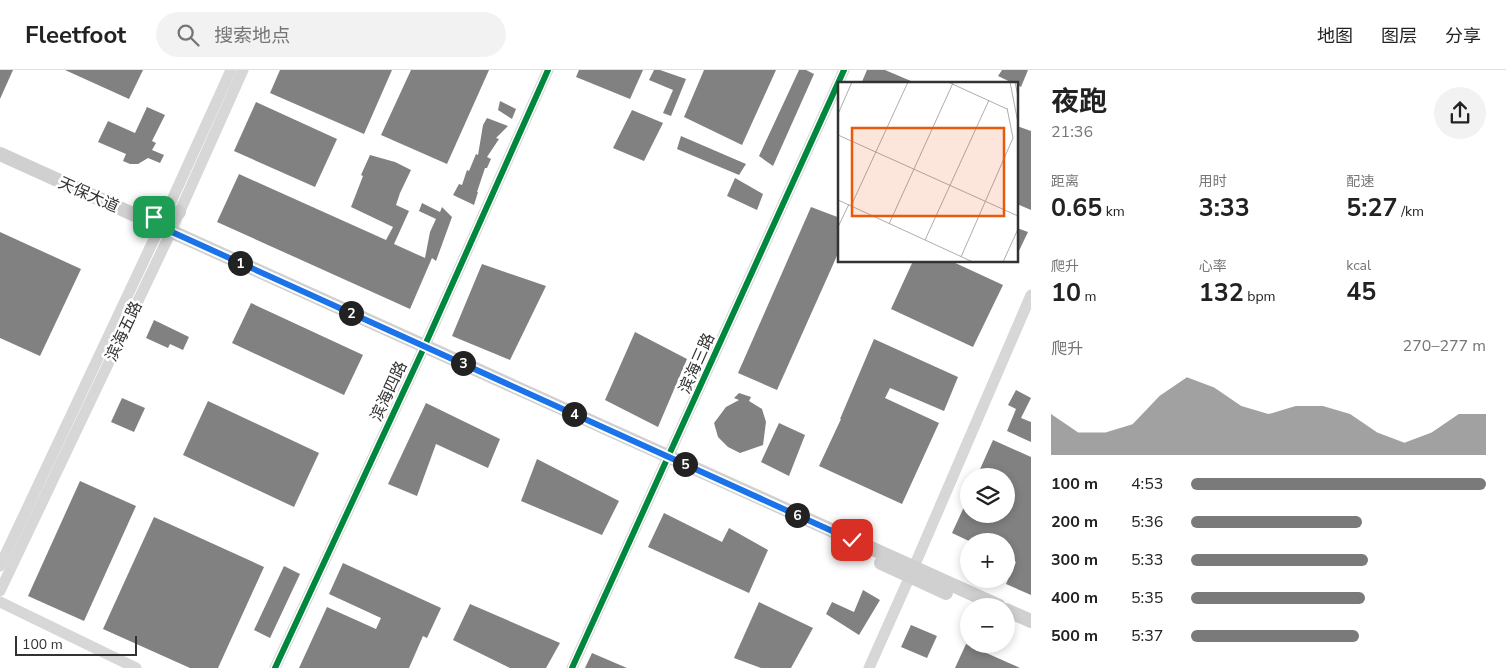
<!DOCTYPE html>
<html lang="zh">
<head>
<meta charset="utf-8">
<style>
	body { margin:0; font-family:"Nunito Sans","Noto Sans SC",sans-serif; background:#f2f2f2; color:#222; height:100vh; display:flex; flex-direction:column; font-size:19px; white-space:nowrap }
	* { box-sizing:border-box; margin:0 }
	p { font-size:16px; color:#767676 }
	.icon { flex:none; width:28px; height:28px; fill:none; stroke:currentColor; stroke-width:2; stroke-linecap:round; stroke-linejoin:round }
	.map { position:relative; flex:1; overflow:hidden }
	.side { display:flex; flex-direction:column; background:#fff; width:475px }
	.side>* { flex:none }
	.buttons { position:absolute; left:960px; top:398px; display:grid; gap:10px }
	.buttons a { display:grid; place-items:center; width:55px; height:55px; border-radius:50%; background:#fff; box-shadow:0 2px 8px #0003; font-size:25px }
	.scale { position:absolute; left:15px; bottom:12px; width:122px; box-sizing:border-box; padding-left:5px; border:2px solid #333; border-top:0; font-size:14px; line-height:18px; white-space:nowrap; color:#333; -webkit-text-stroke:4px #fff; paint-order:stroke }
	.pin { position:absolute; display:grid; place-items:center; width:42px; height:42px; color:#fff; margin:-21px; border-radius:10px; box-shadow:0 2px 8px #0006 }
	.km { position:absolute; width:25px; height:25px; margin:-12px; border-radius:50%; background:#222; color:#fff; font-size:14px; line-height:25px; text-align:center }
	.round { display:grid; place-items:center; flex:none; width:52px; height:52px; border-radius:26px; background:#f2f2f2 }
	.overview { display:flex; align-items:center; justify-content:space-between; height:85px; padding:0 20px }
	h1 { font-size:28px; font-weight:700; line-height:38px }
	.metrics { display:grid; grid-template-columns:repeat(3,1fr); gap:8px; height:85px; padding:5px 20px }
	.metrics div { display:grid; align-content:center }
	.metrics b { font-size:25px; font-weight:700 }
	.metrics small { font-size:14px; font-weight:400 }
	.metrics p { font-size:14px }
	.chart { height:140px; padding:10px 20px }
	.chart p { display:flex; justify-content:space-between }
	.chart svg { width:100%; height:90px; margin-top:5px; fill:#7a7a7a; opacity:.7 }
	ul { padding:0 20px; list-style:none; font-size:16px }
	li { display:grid; grid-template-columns:80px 60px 1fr; align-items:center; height:38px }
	li i { height:12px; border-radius:6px; background:#7a7a7a }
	header { display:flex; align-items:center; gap:30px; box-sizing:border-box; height:70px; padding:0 25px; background:#fff; border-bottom:1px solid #e0e0e0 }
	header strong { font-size:24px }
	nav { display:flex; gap:28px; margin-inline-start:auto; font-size:18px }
	.search { width:350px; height:45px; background:#f2f2f2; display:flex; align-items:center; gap:12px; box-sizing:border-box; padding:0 18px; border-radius:28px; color:#767676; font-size:19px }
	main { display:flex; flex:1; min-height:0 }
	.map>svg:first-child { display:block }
</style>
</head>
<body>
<header>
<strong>Fleetfoot</strong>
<div class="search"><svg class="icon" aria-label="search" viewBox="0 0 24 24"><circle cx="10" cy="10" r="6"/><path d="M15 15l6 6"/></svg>搜索地点</div>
<nav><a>地图</a><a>图层</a><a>分享</a></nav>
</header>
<main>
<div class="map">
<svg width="1031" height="598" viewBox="0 0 1031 598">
	<rect width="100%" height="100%" fill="#fff"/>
	<g fill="#818181">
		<path d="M0,0H13L0,29Z"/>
		<path d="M65,0H143L129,29Z"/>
		<path d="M280,0H392L364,64L270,23Z"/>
		<path d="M411,0H489L447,94L381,65Z"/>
		<path d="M579,0H643L630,29L576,7Z"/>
		<path d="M654,0H660L686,9L671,46L663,43L673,20L649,10Z"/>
		<path d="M704,0H776L742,75L684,47Z"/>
		<path d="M799,0H806L814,4L773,96L759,86Z"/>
		<path d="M867,0H885L918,14H861Z"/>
		<path d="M1002,0H1028L1021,17L998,6Z"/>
		<path d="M500,31L516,39L512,49L498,40Z"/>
		<path d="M256,32L337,69L315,117L234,81Z"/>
		<path d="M147,37L165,45L152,71L156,73L152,80L164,85L160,93L148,88L138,94H130L123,91L126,84L98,72L108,51L135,63Z"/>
		<path d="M632,40L663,53L644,91L613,78Z"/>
		<path d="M487,48L508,56L496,68L499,69L487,87L491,89L487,98H485L477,122H478L474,135L453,125L459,114L462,115L467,100L469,101L476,84L478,85L483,55Z"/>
		<path d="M1017,56L1031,61V140L1017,134Z"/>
		<path d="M681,66L746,94L739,105L677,79Z"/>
		<path d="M370,85L395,92L411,100L400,123L396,135L409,141L394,174L425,188L430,162L436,149L419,141L422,133L440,142L442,137L452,147L436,191L432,188L410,239L217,152L239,104L386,170L393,157L351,137L363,106L361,105Z"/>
		<path d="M735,108L763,124L757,140L727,126Z"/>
		<path d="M811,137L840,148V179L777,320L738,303Z"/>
		<path d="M1017,158L1028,162L1017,185Z"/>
		<path d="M0,162L81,199L40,286L0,268Z"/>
		<path d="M913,191H951L1003,215L973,277L891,239Z"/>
		<path d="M482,194L546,216L510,290L452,266Z"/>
		<path d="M251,233L363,285L344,325L232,273Z"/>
		<path d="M154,250L189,267L183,280L170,274L168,278L146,268Z"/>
		<path d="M635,262L687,289L658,357L605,330Z"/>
		<path d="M874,269L958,307L944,341L890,318L885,328L939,353L902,434L819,396L841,349H840Z"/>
		<path d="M1016,320L1031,328L1021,348L1031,352V372L1007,361L1016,339L1008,335Z"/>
		<path d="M739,323L751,327L749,331L762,339L766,352L763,375L740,383L728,377L718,367L714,353L726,337L739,330L734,328Z"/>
		<path d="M122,328L145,338L134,362L111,352Z"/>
		<path d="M208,331L319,383L294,437L183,385Z"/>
		<path d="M426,333L500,369L488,398L436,374L417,426L388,414Z"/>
		<path d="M779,353L805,365L789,406L761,392Z"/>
		<path d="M993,370L1031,387V525L1006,514L1016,492L1006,488V471H969L952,463L969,426V444H1006V406H977Z"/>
		<path d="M537,389L619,431L602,465L521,431Z"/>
		<path d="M80,411L136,436L84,551L28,526Z"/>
		<path d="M664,443L722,472L729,458L768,480L749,523L648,477Z"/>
		<path d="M154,447L264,497L218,598H190L103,559Z"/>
		<path d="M343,493L441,538L427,568L423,566L409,598H299L327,537L376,559L381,548L329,524Z"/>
		<path d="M284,496L300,504L270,568L254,560Z"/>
		<path d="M863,520L880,530L859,565L826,544L832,532L854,542Z"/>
		<path d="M759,532L813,558L791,598H761L734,588Z"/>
		<path d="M470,534L560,573L546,598H510L453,570Z"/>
		<path d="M911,555L937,566L927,588L901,577Z"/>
		<path d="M966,574L1020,598H955Z"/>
		<path d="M592,583L627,598H585Z"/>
	</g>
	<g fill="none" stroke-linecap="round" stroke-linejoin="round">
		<g stroke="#d7d7d7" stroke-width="11">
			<path d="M0,496L156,165L231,0"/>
			<path d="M0,521L167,170L243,0"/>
			<path d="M0,532L136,598"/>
			<path d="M275,598L421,284L548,0"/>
			<path d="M572,598L844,0"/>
			<path d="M869,598L910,506L1031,225"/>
		</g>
		<g stroke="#d0d0d0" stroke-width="14">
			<path d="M0,84L999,536"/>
			<path d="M154,156L170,151L179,142"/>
			<path d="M881,493L946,523"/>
			<path d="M1006,540L1031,551"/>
		</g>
		<defs>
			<g id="cycleway">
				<path d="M275,598L421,284L548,0"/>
				<path d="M572,598L844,0"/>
			</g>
		</defs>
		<use href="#cycleway" stroke="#fff" stroke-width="9"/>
		<use href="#cycleway" stroke="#00873e" stroke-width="6"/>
	</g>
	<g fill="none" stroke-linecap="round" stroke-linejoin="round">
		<defs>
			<path id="route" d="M154,147L141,148L852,470"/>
		</defs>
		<use href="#route" stroke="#fff" stroke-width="10"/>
		<use href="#route" stroke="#1a73e8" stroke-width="6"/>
	</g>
	<g text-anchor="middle" stroke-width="5" stroke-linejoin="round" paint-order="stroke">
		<g font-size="16" fill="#333" stroke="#fff">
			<text transform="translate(89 124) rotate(24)" y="6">天保大道</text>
			<text transform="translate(123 261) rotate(-65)" y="6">滨海五路</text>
			<text transform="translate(696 293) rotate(-66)" y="6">滨海三路</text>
			<text transform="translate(388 321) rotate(-65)" y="6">滨海四路</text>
		</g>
	</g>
	<g transform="translate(838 12)">
		<rect width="180" height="180" fill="#fff"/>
		<path fill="none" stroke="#adadad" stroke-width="1" d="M110,0L169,27M172,0L180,41M177,0L180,15M0,32L14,0M0,53L180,134M0,118L135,180M13,124L70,0M51,142L115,1M0,145L11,122M87,158L151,18M123,175L175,56L169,26M165,180L180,147"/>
		<path fill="#e8590c" fill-opacity="0.15" stroke="#e8590c" stroke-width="2.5" d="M14,46H166V134H14Z"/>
		<rect width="180" height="180" fill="none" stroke="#333" stroke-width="2.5"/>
	</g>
</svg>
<div class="buttons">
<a><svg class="icon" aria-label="layers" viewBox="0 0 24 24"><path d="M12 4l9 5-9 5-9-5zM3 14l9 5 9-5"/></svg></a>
<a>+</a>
<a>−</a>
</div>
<div class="scale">100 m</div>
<div class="pin" style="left:154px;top:147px;background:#1e9e55"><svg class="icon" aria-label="arrive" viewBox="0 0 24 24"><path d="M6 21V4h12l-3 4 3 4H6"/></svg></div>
<div class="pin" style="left:852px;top:470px;background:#d93025"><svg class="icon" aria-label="check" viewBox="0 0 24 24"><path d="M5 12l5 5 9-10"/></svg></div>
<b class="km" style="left:240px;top:193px">1</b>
<b class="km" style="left:351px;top:243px">2</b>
<b class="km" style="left:463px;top:293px">3</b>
<b class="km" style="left:574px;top:344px">4</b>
<b class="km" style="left:685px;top:394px">5</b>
<b class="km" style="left:797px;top:445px">6</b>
</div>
<section class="side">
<div class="overview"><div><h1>夜跑</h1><p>21:36</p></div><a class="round"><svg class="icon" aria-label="share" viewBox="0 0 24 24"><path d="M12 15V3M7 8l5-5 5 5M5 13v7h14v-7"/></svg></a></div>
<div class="metrics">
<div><p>距离</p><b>0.65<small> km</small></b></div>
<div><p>用时</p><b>3:33</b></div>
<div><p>配速</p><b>5:27<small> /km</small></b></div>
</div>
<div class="metrics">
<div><p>爬升</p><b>10<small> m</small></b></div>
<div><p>心率</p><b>132<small> bpm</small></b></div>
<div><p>kcal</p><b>45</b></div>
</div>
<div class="chart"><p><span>爬升</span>270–277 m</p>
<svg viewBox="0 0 160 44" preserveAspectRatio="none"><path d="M0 44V24L10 33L20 33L30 29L40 15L50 6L60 11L70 20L80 24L90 20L100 20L110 24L120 33L130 38L140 33L150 24L160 24V44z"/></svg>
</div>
<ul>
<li><b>100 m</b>4:53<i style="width:100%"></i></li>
<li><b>200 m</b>5:36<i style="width:58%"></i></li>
<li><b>300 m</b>5:33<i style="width:60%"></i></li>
<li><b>400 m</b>5:35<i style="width:59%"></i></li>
<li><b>500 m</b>5:37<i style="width:57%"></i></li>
</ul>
</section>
</main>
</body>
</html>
